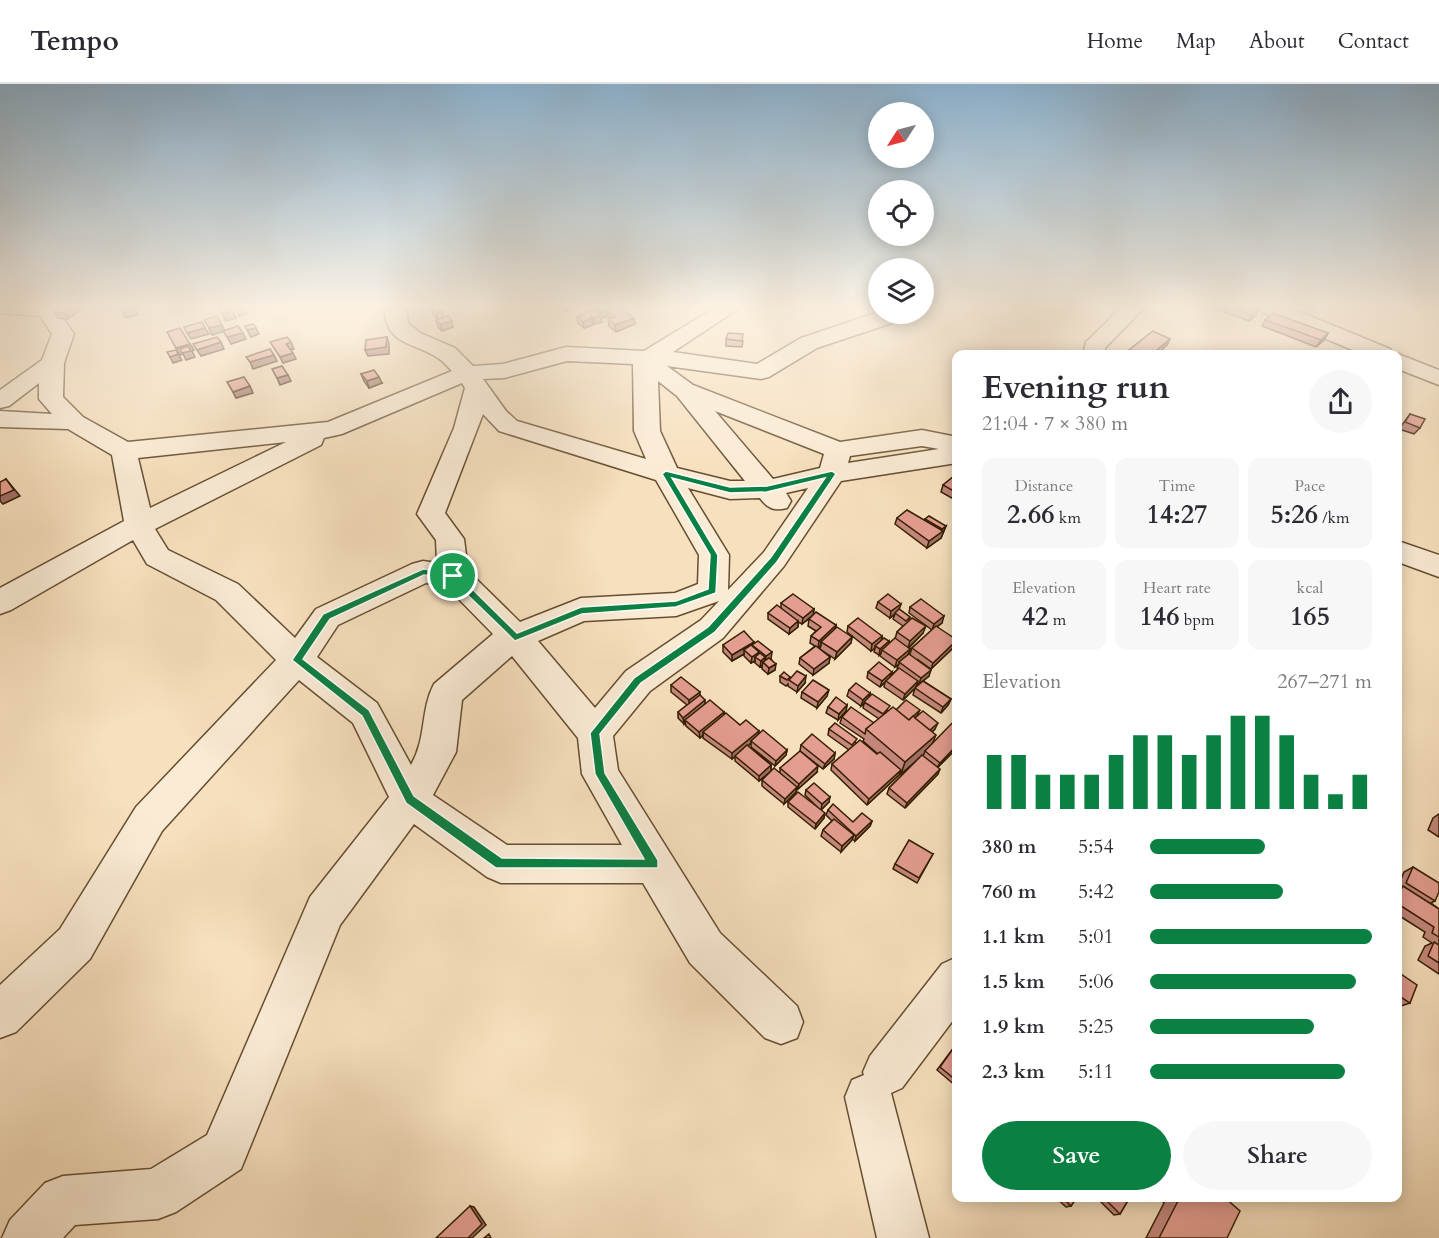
<!DOCTYPE html>
<html lang="en">
<head>
<meta charset="utf-8">
<style>
	body { margin:0; font-family:Cardo,serif; background:#f7f7f7; color:#2b2b33; height:100vh; display:flex; flex-direction:column; font-size:22px; white-space:nowrap }
	* { box-sizing:border-box; margin:0 }
	p { font-size:20px; color:#7c7c81 }
	.icon { flex:none; width:33px; height:33px; fill:none; stroke:currentColor; stroke-width:2; stroke-linecap:round; stroke-linejoin:round }
	.map { position:relative; flex:1; overflow:hidden }
	.sheet { position:absolute; left:952px; top:266px; width:450px; height:852px; display:flex; flex-direction:column; background:#fff; border-radius:12px; box-shadow:0 3px 15px #0003 }
	.sheet>* { flex:none }
	.needle { width:39px; rotate:234deg }
	.tools { position:absolute; left:868px; top:18px; display:grid; gap:12px }
	.tools a { display:grid; place-items:center; width:66px; height:66px; border-radius:50%; background:#fff; box-shadow:0 3px 15px #0003; font-size:30px }
	.pin { position:absolute; display:grid; place-items:center; width:51px; height:51px; color:#fff; margin:-26px; border:3px solid #fff; border-radius:50%; box-shadow:0 2px 6px #0007 }
	.round { display:grid; place-items:center; flex:none; width:63px; height:63px; border-radius:32px; background:#f7f7f7 }
	.head { display:flex; align-items:center; justify-content:space-between; height:102px; padding:0 30px }
	h1 { font-size:33px; font-weight:700; line-height:45px }
	.figures { display:grid; grid-template-columns:repeat(3,1fr); gap:9px; height:102px; padding:6px 30px }
	.figures div { display:grid; align-content:center; border-radius:12px; background:#f7f7f7; text-align:center }
	.figures b { font-size:26px; font-weight:700 }
	.figures small { font-size:16px; font-weight:400 }
	.figures p { font-size:16px }
	.chart { height:168px; padding:12px 30px }
	.chart p { display:flex; justify-content:space-between }
	.chart svg { width:100%; height:108px; margin-top:6px; stroke:#0b8043; stroke-width:6 }
	.primary-button { display:flex; gap:12px; margin-top:auto; padding:12px 30px }
	.primary-button a { flex:1; height:69px; border-radius:36px; background:#0b8043; color:#fff; font-size:24px; font-weight:700; line-height:69px; text-align:center }
	.primary-button a+a { background:#f7f7f7; color:#2b2b33 }
	ul { padding:0 30px; list-style:none; font-size:20px }
	li { display:grid; grid-template-columns:96px 72px 1fr; align-items:center; height:45px }
	li i { height:15px; border-radius:8px; background:#0b8043 }
	header { display:flex; align-items:center; gap:36px; box-sizing:border-box; height:84px; padding:0 30px; background:#fff; border-bottom:2px solid #e1e1e2 }
	header strong { font-size:28px }
	nav { display:flex; gap:33px; margin-inline-start:auto; font-size:21px }
	.map>svg:first-child { display:block }
</style>
</head>
<body>
<header>
<strong>Tempo</strong>
<nav><a>Home</a><a>Map</a><a>About</a><a>Contact</a></nav>
</header>
<div class="map">
<svg width="1439" height="1154" viewBox="0 0 1439 1154">
	<rect width="100%" height="100%" fill="#f7e0be"/>
	<filter id="stains"><feTurbulence type="fractalNoise" baseFrequency=".00333" numOctaves="4"/><feColorMatrix values="0 0 0 0 .2 0 0 0 0 .09 0 0 0 0 .02 0 0 0 .5 -.17"/></filter>
	<radialGradient id="worn" r=".72"><stop offset=".6" stop-color="#630" stop-opacity="0"/><stop offset="1" stop-color="#630" stop-opacity=".3"/></radialGradient>
	<g fill="none" stroke-linecap="round" stroke-linejoin="round">
		<defs>
			<g id="minor">
				<path d="M0,223H55L74,250L64,279L63,313L83,333L128,358L328,338L452,287C448,283 443,277 438,274C412,257 386,262 384,223H406L408,239L420,249L455,264L473,282L503,280L566,263L644,267L716,223H741L673,268L757,280L801,254L879,228L906,230L904,235L817,264L769,293L761,295L667,282L693,301L840,358L922,346L957,353V379L841,397L784,482L723,554L650,607L613,652L618,686L720,849L797,922L803,938L797,954L781,960L765,954L690,879L643,799H501L487,793L414,740L340,841L241,1085L176,1128L158,1135L75,1141L63,1154H2L10,1136L45,1099L63,1092L151,1085L207,1051L310,813L389,713L353,639L299,596L162,747L90,875L16,948L0,954V901L60,845L136,723L276,576L216,516L147,480L133,456L11,526L0,530V504L124,437L112,371L68,345L0,343V327L52,330L39,315V299L9,322L0,324V306L42,276L52,250L40,232L0,229ZM567,277L633,280L634,347L646,375L517,337L506,327L483,295L504,294ZM658,297L677,312L745,397H730L677,384L660,347ZM462,299L465,304L454,344L417,430L436,456L437,479L423,477L412,480L316,525L295,554L238,500L168,466L155,445L321,361L324,354L342,350ZM715,327L824,370L820,384L773,395ZM483,330L499,347L656,396L699,471L698,500L675,509L581,514L520,538L468,487L464,455L445,429ZM286,358L150,424L138,374ZM922,362L939,365L848,379L850,372ZM688,404L730,415L760,414C768,425 774,427 787,424L791,417L786,409L808,404L764,468L728,506L729,471ZM426,499L445,501L493,550L434,600C420,627 427,653 411,681L377,619L317,573L338,541ZM719,517L701,536L626,587L595,624L538,557L584,537L676,532ZM512,572L578,654L582,690L622,761H507L433,711L456,668L462,616Z"/>
				<path d="M1122,223H1145L1105,264V270H1083L1086,258Z"/>
				<path d="M1259,223H1288L1390,265L1393,270H1362L1262,228Z"/>
				<path d="M1398,270L1439,286V301L1398,285Z"/>
				<path d="M1398,457L1439,471V493L1398,478Z"/>
				<path d="M957,873V931L902,1004L891,1009L929,1154H877L845,1013L852,996L864,991L863,988L870,972L942,880Z"/>
			</g>
		</defs>
		<use href="#minor" stroke="#654e30" stroke-width="3"/>
		<use href="#minor" fill="#faebd5" fill-rule="evenodd"/>
	</g>
	<g fill="#c4877d" stroke="#341e00" stroke-width="1.5">
		<path d="M60,223H82L83,224L68,235L58,234L54,227Z"/>
		<path d="M560,223H576V224L566,227Z"/>
		<path d="M1210,223H1253L1256,231L1249,237Z"/>
		<path d="M431,224L442,227L444,234L453,243L442,247L438,243L436,236L438,235L433,230Z"/>
		<path d="M610,225V226L634,234L635,240L616,248L609,242L608,235H610L608,232L601,235L602,238L595,240H593V241L584,244L578,239L577,233L597,228V226Z"/>
		<path d="M1265,236L1328,249L1324,256L1316,263L1262,242Z"/>
		<path d="M726,255L743,257L742,263L726,262Z"/>
		<path d="M361,290L382,299L369,304L364,297Z"/>
		<path d="M1410,330L1420,344L1414,350L1399,345Z"/>
		<path d="M957,394V417L941,408L943,401Z"/>
		<path d="M897,434L925,436V435L946,442L941,454L927,464L895,440Z"/>
		<path d="M878,518L899,525L910,533L909,537L923,549L909,564L910,565L908,570H910L912,564L932,546L909,529L910,523L942,539L937,543L954,563L931,585L917,575L929,592L923,597L951,615L948,621L941,629L913,611L915,604L919,600L917,599L916,603L903,616L884,603L885,598L880,603L867,594L868,588H892L890,592L898,585L897,584L899,580L895,583L880,572L881,569L879,571L874,568L875,564L871,567L847,548L848,542L882,552V556L889,557L888,560L895,555L897,548L903,542L893,535L895,530L890,534L876,524Z"/>
		<path d="M781,519L814,525L813,531L836,541L835,545L852,553L851,559L835,575L820,565L821,561L818,564L830,573L829,579L813,591L799,580L800,574L815,562L810,559L811,552L816,547L808,542L809,535L802,540L798,538V543L789,550L768,535V529L781,524Z"/>
		<path d="M754,560L771,575H770L775,586L768,590L762,585V582L760,583L755,579V577L751,579L744,572V570L732,577L723,568V561Z"/>
		<path d="M780,592L790,593V595L805,599L797,608L788,602V600L786,602L780,598Z"/>
		<path d="M671,601L700,611L705,620L724,628V631L740,641L787,666L786,671L775,682L751,663V659L748,662L771,681V687L759,697L735,677V672L732,675L703,654V651L700,654L686,642L685,638L684,640L678,634V628L687,621L671,608Z"/>
		<path d="M849,606L870,609L869,613L888,627L896,626L917,632L935,645L932,648L933,658L957,664L938,683V690L905,724L887,710L889,704L923,671L924,670L901,690L900,689L899,691L867,721L831,686L832,680L849,666L828,651L829,645L878,670L863,657L864,655L840,639L842,633L874,639L879,635L863,624L864,620L861,622L847,612Z"/>
		<path d="M802,608L827,612L817,624L801,614Z"/>
		<path d="M847,621L846,627L838,636L826,629L828,623Z"/>
		<path d="M801,661L835,669L834,675L823,685L800,667Z"/>
		<path d="M780,684L817,688L798,705L797,704L796,708L784,720L762,702V696L780,689Z"/>
		<path d="M806,706L829,718L821,726L824,734L815,745L788,723V718L816,722L805,711Z"/>
		<path d="M828,726L853,738L872,737L870,742L855,757L852,755L841,768L821,752L823,746L832,737L826,731Z"/>
		<path d="M1439,730V753L1428,746L1433,734Z"/>
		<path d="M933,770L917,799L893,785L895,780Z"/>
		<path d="M1413,783L1435,817L1431,819L1439,825V890L1418,876L1425,862L1432,859L1423,853L1425,848L1398,831V802L1404,788Z"/>
		<path d="M1398,888L1410,919L1401,922L1398,921Z"/>
		<path d="M955,962L957,964V1003L937,986Z"/>
		<path d="M1055,1113H1077L1071,1122L1066,1123Z"/>
		<path d="M1096,1113H1130L1120,1130L1114,1131Z"/>
		<path d="M1158,1113H1224L1227,1154H1146L1164,1119Z"/>
	</g>
	<g fill="#a06e66" stroke="#341e00" stroke-width="1.5">
		<path d="M72,223H82L83,224L68,235L64,229Z"/>
		<path d="M134,223L138,231L126,234L122,227Z"/>
		<path d="M244,223L247,230L239,232L236,225Z"/>
		<path d="M565,223H576V224L566,227Z"/>
		<path d="M610,225V230L607,227L608,232L601,235L602,238L595,240L594,234L601,231V228Z"/>
		<path d="M1259,225L1256,231L1249,237L1252,231Z"/>
		<path d="M233,227L236,234L226,237L222,230Z"/>
		<path d="M442,227L444,234L438,236L436,229Z"/>
		<path d="M592,234L593,241L584,244L583,238Z"/>
		<path d="M634,234L635,240L616,248L615,241Z"/>
		<path d="M452,237L453,243L442,247L440,240Z"/>
		<path d="M222,241L225,247L212,251L209,244Z"/>
		<path d="M205,244L209,250L191,255L187,249Z"/>
		<path d="M256,244L259,250L251,253L247,246Z"/>
		<path d="M243,249L246,255L231,260L227,253Z"/>
		<path d="M1328,249L1324,256L1316,263L1321,256Z"/>
		<path d="M387,253L389,259V270L368,272L365,266Z"/>
		<path d="M1170,255L1167,261L1157,270H1152Z"/>
		<path d="M221,258L224,265L201,272L197,266Z"/>
		<path d="M291,258L294,265L290,266L286,260Z"/>
		<path d="M190,260L194,266L192,267L195,273L186,276L183,270L180,271L176,264Z"/>
		<path d="M293,269L296,275L283,279L280,273Z"/>
		<path d="M178,270L182,276L173,279L170,273Z"/>
		<path d="M274,271L277,277L253,285L250,278Z"/>
		<path d="M288,291L291,297L280,301L277,294Z"/>
		<path d="M379,293L382,299L369,304L367,297Z"/>
		<path d="M250,302L253,309L236,314L233,308Z"/>
		<path d="M6,395L20,412L3,420L0,417V412Z"/>
		<path d="M946,442L941,454L927,464L929,457L940,449L942,445Z"/>
		<path d="M901,520L899,526L890,534L891,527Z"/>
		<path d="M814,525L813,531L802,540L803,534Z"/>
		<path d="M944,532L942,539L932,546L934,540Z"/>
		<path d="M798,537V543L789,550L790,544Z"/>
		<path d="M836,541L835,548L821,558V561L818,564L819,557Z"/>
		<path d="M926,542L923,549L908,564L910,557Z"/>
		<path d="M882,552L881,559L875,562V564L871,567L872,560Z"/>
		<path d="M852,553L851,559L835,575L837,568Z"/>
		<path d="M957,556L954,563L931,585L933,579Z"/>
		<path d="M889,557L888,564L882,566L881,569L879,571L880,565Z"/>
		<path d="M754,558L752,565L744,566V570L732,577V571Z"/>
		<path d="M910,565L908,571L899,578V580L895,583L897,576Z"/>
		<path d="M759,568L758,574L755,573V577L751,579L752,573Z"/>
		<path d="M772,568L771,575L765,579L766,572Z"/>
		<path d="M765,573V580L763,578L762,582L760,583L761,577Z"/>
		<path d="M830,573L829,579L813,591L814,585Z"/>
		<path d="M776,580L775,586L768,590L769,584Z"/>
		<path d="M931,586L929,592L919,600L921,594Z"/>
		<path d="M892,588L890,594L886,597L880,603L882,597Z"/>
		<path d="M806,592L805,599L797,608L798,602Z"/>
		<path d="M918,597L916,603L903,616L905,610Z"/>
		<path d="M829,606L827,612L817,624L818,618Z"/>
		<path d="M700,608V614L689,622V616Z"/>
		<path d="M870,609L869,615L861,622L863,616Z"/>
		<path d="M951,615L948,621L941,629L943,623Z"/>
		<path d="M705,616V622L685,636V638L684,640L683,634Z"/>
		<path d="M847,621L846,627L838,636L839,630Z"/>
		<path d="M920,626L917,632L907,642L909,636Z"/>
		<path d="M724,628V634L703,648V651L700,654L699,648Z"/>
		<path d="M938,639L935,645L926,653L928,647Z"/>
		<path d="M759,647L758,653L751,657V659L732,675V669Z"/>
		<path d="M936,651L931,663L925,667L924,670L901,690L905,678Z"/>
		<path d="M957,661V664L937,684L940,679Z"/>
		<path d="M787,666L786,671L775,682L776,677Z"/>
		<path d="M835,669L834,675L823,685L825,680Z"/>
		<path d="M771,681V687L759,697V692Z"/>
		<path d="M818,682L817,688L798,705L799,700Z"/>
		<path d="M940,685L938,690L905,724L907,719Z"/>
		<path d="M901,686L899,691L867,721L869,715Z"/>
		<path d="M797,703L796,708L784,720L785,715Z"/>
		<path d="M830,713L829,718L821,726L822,720Z"/>
		<path d="M825,729L824,734L815,745L816,740Z"/>
		<path d="M872,737L870,742L855,757L856,752Z"/>
		<path d="M854,751L852,756L841,768L842,762Z"/>
		<path d="M470,1122L474,1123L486,1141L472,1154H468Z"/>
	</g>
	<g fill="#e49d91" stroke="#341e00" stroke-width="1.5">
		<path d="M60,223H72L64,229L54,227Z"/>
		<path d="M120,223H133L134,224L122,227Z"/>
		<path d="M228,223H230L233,227L222,230L219,225Z"/>
		<path d="M234,223H244L236,225Z"/>
		<path d="M434,223H437L442,227L436,229L431,224Z"/>
		<path d="M604,223H607L610,225L601,228L597,226Z"/>
		<path d="M619,223L634,234L615,241L608,235L615,233L607,227Z"/>
		<path d="M1230,223H1253L1259,225L1252,231Z"/>
		<path d="M593,225L601,231L594,234L590,232L592,234L583,238L577,233Z"/>
		<path d="M1273,229L1328,249L1321,256L1265,236Z"/>
		<path d="M217,232L222,241L209,244L204,236Z"/>
		<path d="M448,232L452,237L440,240L436,236Z"/>
		<path d="M202,238L205,244L187,249L184,243Z"/>
		<path d="M253,240L256,244L247,246L245,242Z"/>
		<path d="M238,242L243,249L227,253L223,247Z"/>
		<path d="M180,244L190,260L176,264L167,248Z"/>
		<path d="M1153,247L1170,255L1152,270H1128L1125,269Z"/>
		<path d="M728,249L743,250L742,257L726,255Z"/>
		<path d="M217,253L221,258L197,266L193,260Z"/>
		<path d="M287,253L291,258L286,260L293,269L280,273L270,258Z"/>
		<path d="M387,253L386,263L365,266L366,256Z"/>
		<path d="M188,262L191,267L182,269L180,265Z"/>
		<path d="M270,265L274,271L250,278L246,273Z"/>
		<path d="M176,266L178,270L170,273L167,268Z"/>
		<path d="M282,282L288,291L277,294L272,285Z"/>
		<path d="M374,286L379,293L367,297L361,290Z"/>
		<path d="M244,293L250,302L233,308L227,298Z"/>
		<path d="M1410,330L1425,335L1420,344L1405,338Z"/>
		<path d="M954,392L957,394V409L943,401Z"/>
		<path d="M6,395L14,406L0,412V398Z"/>
		<path d="M907,426L943,447L929,457L897,434Z"/>
		<path d="M929,432L946,442L942,445L925,435Z"/>
		<path d="M793,510L814,525L803,534L781,519Z"/>
		<path d="M888,510L901,520L891,527L878,518Z"/>
		<path d="M921,515L944,532L934,540L910,523Z"/>
		<path d="M777,521L798,537L790,544L768,529Z"/>
		<path d="M899,525L910,533L906,537L895,529Z"/>
		<path d="M816,528L836,541L819,557L811,552L821,543L809,535Z"/>
		<path d="M858,534L882,552L872,560L848,542Z"/>
		<path d="M912,534L926,542L910,557L897,548Z"/>
		<path d="M936,542L957,556L933,579L912,564Z"/>
		<path d="M837,543L852,553L837,568L821,558Z"/>
		<path d="M744,547L754,558L732,571L723,561Z"/>
		<path d="M884,554L889,557L880,565L875,562Z"/>
		<path d="M895,554L910,565L897,576L882,566Z"/>
		<path d="M758,557L772,568L766,572L752,561Z"/>
		<path d="M751,561L759,568L752,573L744,566Z"/>
		<path d="M816,562L830,573L814,585L800,574Z"/>
		<path d="M760,569L765,573L761,577L755,573Z"/>
		<path d="M909,570L931,586L921,594L899,578Z"/>
		<path d="M769,574L776,580L769,584L763,578Z"/>
		<path d="M879,578L892,588L882,597L868,588Z"/>
		<path d="M899,584L918,597L905,610L886,597Z"/>
		<path d="M797,587L806,592L798,602L789,596Z"/>
		<path d="M784,588L790,593L787,596L780,592Z"/>
		<path d="M681,593L700,608L689,616L671,601Z"/>
		<path d="M813,596L829,606L818,618L802,608Z"/>
		<path d="M923,597L951,615L943,623L915,604Z"/>
		<path d="M856,599L870,609L863,616L849,606Z"/>
		<path d="M872,610L890,622L883,630L864,618Z"/>
		<path d="M700,611L705,616L683,634L678,628Z"/>
		<path d="M836,613L847,621L839,630L828,623Z"/>
		<path d="M710,616L724,628L699,648L685,636Z"/>
		<path d="M906,616L920,626L909,636L896,626Z"/>
		<path d="M851,623L874,639L866,645L865,650L842,633Z"/>
		<path d="M893,623L909,636L913,632L936,651L905,678L866,645Z"/>
		<path d="M923,627L938,639L930,646L915,634Z"/>
		<path d="M726,629L740,641L746,636L759,647L732,669L703,648Z"/>
		<path d="M957,634V661L940,679L925,667Z"/>
		<path d="M835,639L857,655L852,661L829,645Z"/>
		<path d="M763,646L787,666L776,677L751,657Z"/>
		<path d="M812,650L835,669L825,680L801,661Z"/>
		<path d="M860,656L877,670L880,668L901,686L869,715L832,680Z"/>
		<path d="M747,661L771,681L759,692L735,672Z"/>
		<path d="M800,667L818,682L799,700L780,684Z"/>
		<path d="M922,671L940,685L907,719L889,704Z"/>
		<path d="M774,684L797,703L785,715L762,696Z"/>
		<path d="M814,699L830,713L822,720L806,706Z"/>
		<path d="M798,708L825,729L816,740L788,718Z"/>
		<path d="M833,720L853,738L862,729L872,737L856,752L828,726Z"/>
		<path d="M834,735L854,751L842,762L823,746Z"/>
		<path d="M909,756L933,770L919,794L895,780Z"/>
		<path d="M1413,783L1439,799V808L1435,817L1406,799Z"/>
		<path d="M1403,802L1439,825V853L1432,849L1434,843L1398,820V812Z"/>
		<path d="M1434,858L1439,861V879L1428,872Z"/>
		<path d="M1398,888L1417,901L1410,919L1398,911Z"/>
		<path d="M955,962L957,964V997L940,983Z"/>
		<path d="M1062,1113H1077L1071,1122Z"/>
		<path d="M1103,1113H1130L1120,1130Z"/>
		<path d="M1174,1113H1224L1240,1127L1227,1154H1159L1178,1117Z"/>
		<path d="M470,1122L482,1140L468,1154H436Z"/>
		<path d="M489,1150L491,1154H484Z"/>
	</g>
	<linearGradient id="sky" x2="0" y2="1"><stop stop-color="#8cb6d6"/><stop offset="0.58" stop-color="#fbf1e2"/><stop offset="1" stop-color="#fbf1e2" stop-opacity="0"/></linearGradient>
	<rect width="1439" height="384" fill="url(#sky)"/>
	<path fill="#0b8043" stroke="#fff" stroke-width="1.5" fill-rule="evenodd" d="M666,387L730,403L767,402L832,387L836,390L777,478L715,548L641,599L600,650L605,689L658,776V784H496L406,719L362,632L292,576L323,530L423,485L456,489L517,549L581,523L676,517L708,505L710,471L662,390ZM672,394L730,409L767,408L825,394L771,473L708,543L634,594L590,649L595,690L644,775L502,774L414,712L369,626L303,575L330,535L424,491L450,494L515,557L582,530L676,523L716,509L718,471Z"/>
	<rect width="100%" height="100%" filter="url(#stains)"/>
	<rect width="100%" height="100%" fill="url(#worn)"/>
</svg>
<div class="tools">
<a><svg class="needle" viewBox="-14 -14 28 28"><path d="M0-13l5 13h-10z" fill="#e53935"/><path d="M0 13l5-13h-10z" fill="#7c7c81"/></svg></a>
<a><svg class="icon" aria-label="locate" viewBox="0 0 24 24"><circle cx="12" cy="12" r="6"/><path d="M12 2v4M12 18v4M2 12h4M18 12h4"/></svg></a>
<a><svg class="icon" aria-label="layers" viewBox="0 0 24 24"><path d="M12 4l9 5-9 5-9-5zM3 14l9 5 9-5"/></svg></a>
</div>
<div class="pin" style="left:453px;top:492px;background:#1e9e55"><svg class="icon" aria-label="arrive" viewBox="0 0 24 24"><path d="M6 21V4h12l-3 4 3 4H6"/></svg></div>
<section class="sheet">
<div class="head"><div><h1>Evening run</h1><p>21:04 · 7 × 380 m</p></div><a class="round"><svg class="icon" aria-label="share" viewBox="0 0 24 24"><path d="M12 15V3M7 8l5-5 5 5M5 13v7h14v-7"/></svg></a></div>
<div class="figures">
<div><p>Distance</p><b>2.66<small> km</small></b></div>
<div><p>Time</p><b>14:27</b></div>
<div><p>Pace</p><b>5:26<small> /km</small></b></div>
</div>
<div class="figures">
<div><p>Elevation</p><b>42<small> m</small></b></div>
<div><p>Heart rate</p><b>146<small> bpm</small></b></div>
<div><p>kcal</p><b>165</b></div>
</div>
<div class="chart"><p><span>Elevation</span>267–271 m</p>
<svg viewBox="0 0 160 44" preserveAspectRatio="none"><path d="M5 44V22M15 44V22M25 44V30M35 44V30M45 44V30M55 44V22M65 44V14M75 44V14M85 44V22M95 44V14M105 44V6M115 44V6M125 44V14M135 44V30M145 44V38M155 44V30"/></svg>
</div>
<ul>
<li><b>380 m</b>5:54<i style="width:52%"></i></li>
<li><b>760 m</b>5:42<i style="width:60%"></i></li>
<li><b>1.1 km</b>5:01<i style="width:100%"></i></li>
<li><b>1.5 km</b>5:06<i style="width:93%"></i></li>
<li><b>1.9 km</b>5:25<i style="width:74%"></i></li>
<li><b>2.3 km</b>5:11<i style="width:88%"></i></li>
</ul>
<div class="primary-button"><a>Save</a><a>Share</a></div>
</section>
</div>
</body>
</html>
